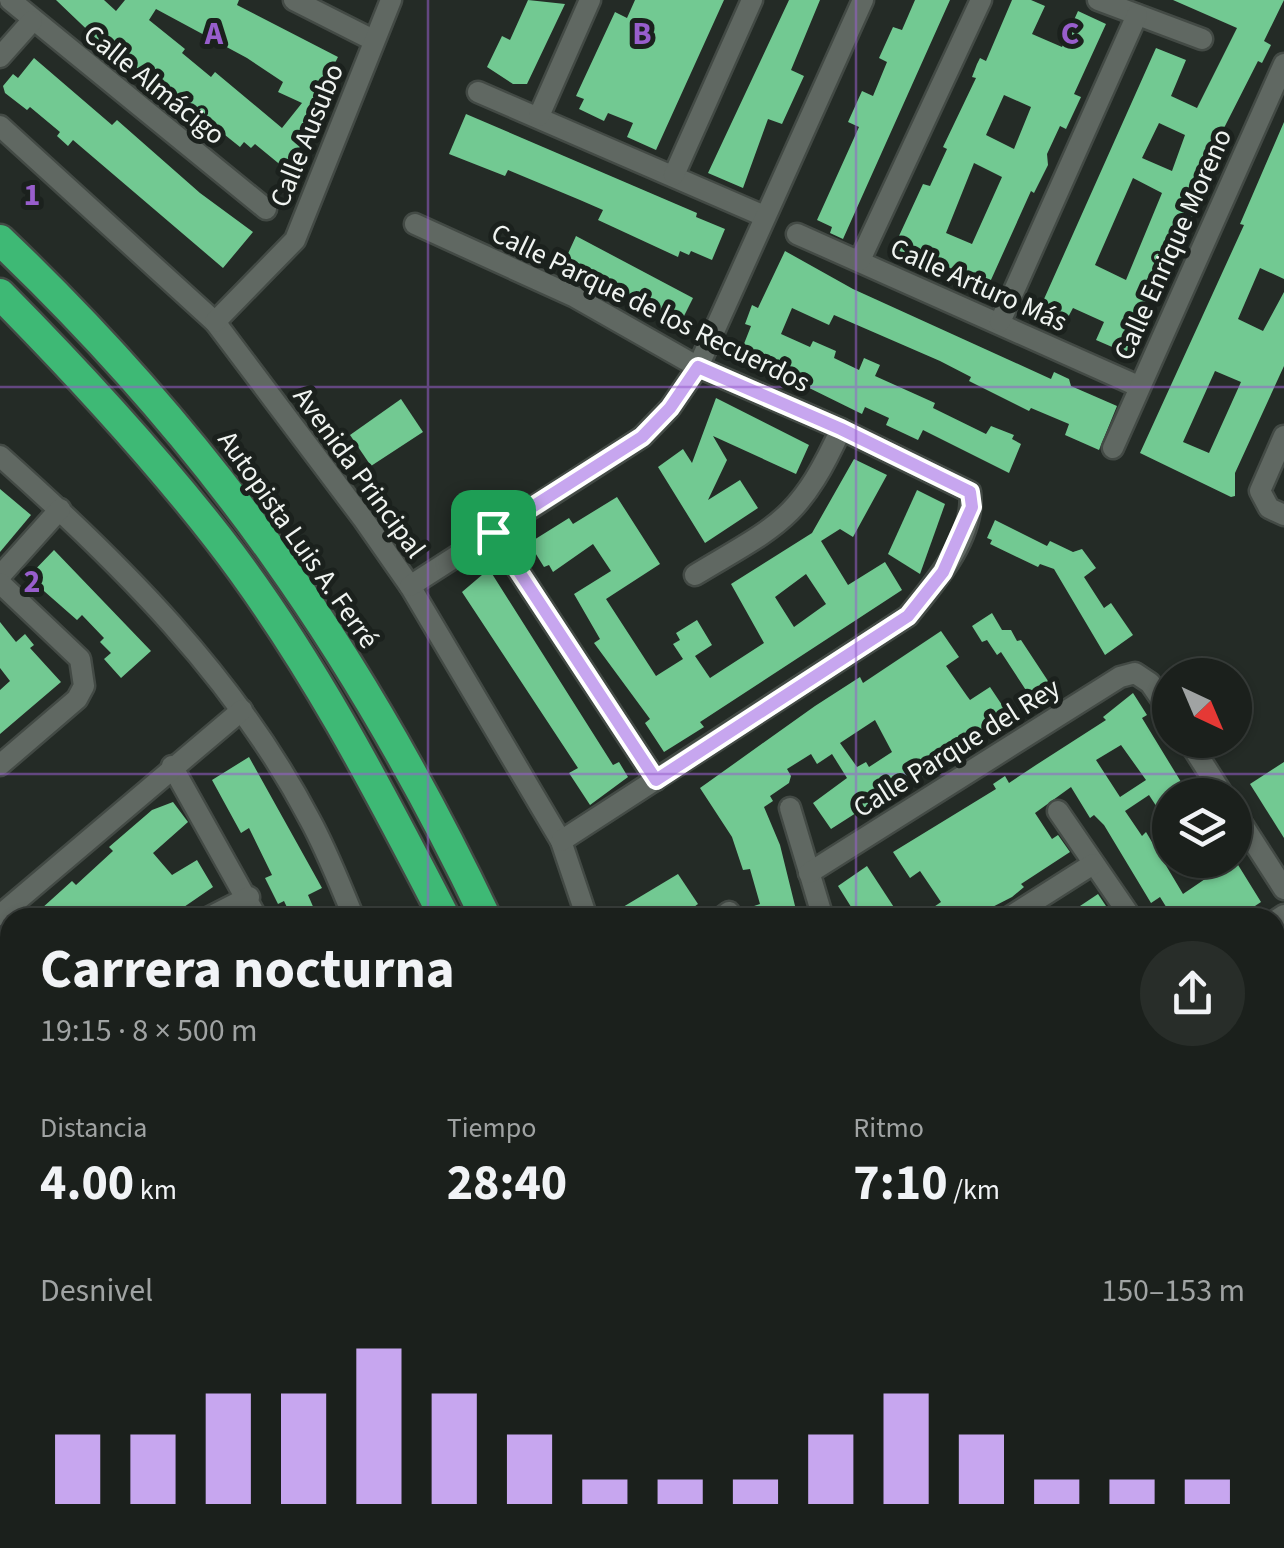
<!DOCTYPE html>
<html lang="es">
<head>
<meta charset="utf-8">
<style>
	body { margin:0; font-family:"Source Sans 3",sans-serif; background:#282d29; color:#f1f3f6; height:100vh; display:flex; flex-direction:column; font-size:38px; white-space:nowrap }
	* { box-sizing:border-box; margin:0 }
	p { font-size:32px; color:#a0a3a3 }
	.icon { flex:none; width:55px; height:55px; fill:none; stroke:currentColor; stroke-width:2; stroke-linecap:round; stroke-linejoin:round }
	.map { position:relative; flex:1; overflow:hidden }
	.side { position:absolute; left:0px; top:908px; width:1285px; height:642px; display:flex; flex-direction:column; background:#1b201c; border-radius:30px 30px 0 0; box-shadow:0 2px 8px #0004,0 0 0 2px #393e3b }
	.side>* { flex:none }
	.needle { width:65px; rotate:136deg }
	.tools { position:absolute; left:1152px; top:658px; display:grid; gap:20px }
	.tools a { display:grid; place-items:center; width:100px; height:100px; border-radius:50%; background:#1b201c; box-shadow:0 2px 8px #0004,0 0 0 2px #393e3b; font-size:50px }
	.pin { position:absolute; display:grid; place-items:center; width:85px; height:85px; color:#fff; margin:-42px; border-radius:20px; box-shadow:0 5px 15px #0006 }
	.round { display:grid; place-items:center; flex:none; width:105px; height:105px; border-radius:52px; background:#282d29 }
	.summary { display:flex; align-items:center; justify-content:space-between; height:170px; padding:0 40px }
	h1 { font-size:55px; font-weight:700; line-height:75px }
	.stats { display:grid; grid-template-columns:repeat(3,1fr); gap:15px; height:170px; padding:10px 40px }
	.stats div { display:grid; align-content:center }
	.stats b { font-size:50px; font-weight:700 }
	.stats small { font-size:28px; font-weight:400 }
	.stats p { font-size:28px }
	.chart { height:280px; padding:20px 40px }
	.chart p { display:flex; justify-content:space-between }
	.chart svg { width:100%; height:180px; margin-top:10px; stroke:#c7a6ef; stroke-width:6 }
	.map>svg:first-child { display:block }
</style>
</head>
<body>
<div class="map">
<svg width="1284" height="1548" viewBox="0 0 1284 1548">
	<rect width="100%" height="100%" fill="#242b26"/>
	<path fill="#17482c" d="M1284,928V1320L1275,1305V934Z"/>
	<g fill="#72c992" fill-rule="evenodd">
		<path d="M56,0H104L116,11L125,0H239L237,5L338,57L298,136L305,141L283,167L255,144L251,148L244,142L240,147L225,135L222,139L104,40L101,43ZM156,9L247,58L283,82L278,92L302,103L282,128L215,72L211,77L182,53L185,49L149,20Z"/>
		<path d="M528,0L565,4L527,84H513L487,67L502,36L510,40Z"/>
		<path d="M635,0H724L656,150L627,137L633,123L608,113L604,121L579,109L584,99L576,96L615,12L627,18Z"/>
		<path d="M789,0H820L791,70L804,76L782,124L768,119L743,188L708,173Z"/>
		<path d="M915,0H950L843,239L830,233L832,227L817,220L859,127L848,122L862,91L873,96L887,62L879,58L893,27L902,30Z"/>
		<path d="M1012,0H1031L1045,6L1032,34L1062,47L1078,11L1106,24L1074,94L1081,97L1066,129L1060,126L1047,154L1048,165L1034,193L1031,191L986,291L973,285L976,281L946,266L893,249L923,184L930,186L947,149L943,147L976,78L972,77L977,64L980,58L986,61ZM1004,95L1031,107L1014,149L986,135ZM974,163L1002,177L972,244L946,233Z"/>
		<path d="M1173,0H1284L1264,41L1271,45L1262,63L1258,61L1225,126L1196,193L1202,196L1187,228L1182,225L1126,353L1096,340L1104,322L1073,308L1066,321L1040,308L1156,48L1186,60L1171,96L1197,108L1237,28ZM1159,123L1185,135L1172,171L1142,158ZM1133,178L1162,193L1126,280L1095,265Z"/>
		<path d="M34,58L112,125L117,120L200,193L253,232L223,268L73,140L68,146L57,136L60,132L30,107L27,110L5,93L3,86L13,74L18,78Z"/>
		<path d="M466,114L697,213L696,217L725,229L712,260L691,251L689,255L680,251L678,257L598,220L603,210L580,200L508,170L505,176L449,154Z"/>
		<path d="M1284,122V279L1260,268L1238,319L1263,331L1284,292V366L1235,473V496L1231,497L1140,453L1244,225L1240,224ZM1215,371L1241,382L1209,453L1183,442Z"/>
		<path d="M576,236L693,298L679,326L579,271L582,265L566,258Z"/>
		<path d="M785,251L853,289L1051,379L1054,372L1069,379L1071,386L1117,406L1099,450L1065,435L1069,424L1031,408L1029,411L969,381L971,377L940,361L834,315L829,325L792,308L781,334L810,347L813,341L836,351L834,358L859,370L864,358L880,365L875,376L935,403L933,408L986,434L991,426L1014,435L1012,439L1021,444L1009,473L923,430L918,440L886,425L889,418L865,407L862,414L740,354L751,326L745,324L752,305L758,308Z"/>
		<path d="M716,398L809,445L796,474L713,436L727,460L708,500L740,480L758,508L705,543L658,467L683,449L692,463Z"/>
		<path d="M401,399L423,432L371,466L350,435Z"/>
		<path d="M854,459L887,475L853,537L840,529L821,541L848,585L885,562L902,590L700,722L704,727L664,752L645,723L650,719L594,643L600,639L574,594L611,571L593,544L553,572L549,565L544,567L529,543L569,518L573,524L617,497L660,564L606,599L656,676L683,659L673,644L680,640L676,633L697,620L712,645L695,656L710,678L764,643L731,584L812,533ZM806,574L826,604L794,627L775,597Z"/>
		<path d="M0,489L31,515L0,552Z"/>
		<path d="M917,490L945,504L920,574L888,554Z"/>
		<path d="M995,520L1047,546L1050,541L1073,552L1082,549L1096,568L1084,577L1104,608L1111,603L1133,635L1105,655L1054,569L1040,564L1038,567L990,544L992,540L987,538Z"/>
		<path d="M54,550L151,651L121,678L104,659L111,653L100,642L104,638L82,615L77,620L28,577Z"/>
		<path d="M489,569L613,765L619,762L628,777L590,805L569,773L578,768L462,592Z"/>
		<path d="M992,613L1002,630H1011L1017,641L1021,640L1050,684L1045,688L1048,691L1033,701L1001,652L997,655L987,640L982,642L972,626Z"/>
		<path d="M0,622L16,642L25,634L34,645L30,648L61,682L0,734V690L10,681L0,668Z"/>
		<path d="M941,631L959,657L946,666L967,696L970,700L990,687L1008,714L947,753L950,759L920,778L917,774L831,829L813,803L847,778L832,754L817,764L811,754L787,769L791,776L789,783L770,796L773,801L764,807L780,845L798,918H741L742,910L760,904L750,869L743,870L732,837L700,788L815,706L860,677L863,683ZM875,720L892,752L869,767L866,762L857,767L840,743Z"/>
		<path d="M1133,693L1147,715L1142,718L1189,795H1170V827L1149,795L1125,811L1142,836L1146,832L1183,894L1208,877L1201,866L1210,860H1235L1261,902L1237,918H1173L1160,897L1151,903L1104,825L1094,815L1090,818L1071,787L1035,813L1052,839L1058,835L1070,852L1021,884L1024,887L1012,897L971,918H918L941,902L920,871L910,878L893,852L996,789L993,784L1005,776L1009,783L1036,765L1106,720L1103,717ZM1121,745L1146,780L1120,797L1096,760Z"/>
		<path d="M249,757L322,888L308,895L318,918H292L284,901L278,904L265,878L272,875L249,828L241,833L212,780Z"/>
		<path d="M1284,762V838L1250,784Z"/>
		<path d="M173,802L188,822L153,853L172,875L197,860L213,887L168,918H31L72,881L76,885L113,851L109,847L152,810Z"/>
		<path d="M867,866L901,918H858L838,886Z"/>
		<path d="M678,874L698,904L679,918H630L623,907Z"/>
		<path d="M1098,894L1114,918H1062Z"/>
	</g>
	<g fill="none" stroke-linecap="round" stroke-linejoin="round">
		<defs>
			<g id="minor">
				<path d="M10,0L266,209"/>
				<path d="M294,0L373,40"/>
				<path d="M1098,0L1202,39"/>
				<path d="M0,57L32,21"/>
				<path d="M478,92L764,216"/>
				<path d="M539,116L590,0"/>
				<path d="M0,126L215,322L364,520L410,586L561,841L587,918"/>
				<path d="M674,175L752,0"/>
				<path d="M415,224L575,297L698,367L841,429L970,492C976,536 934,584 908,616L561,841"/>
				<path d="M797,234L1138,386"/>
				<path d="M860,260L981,0"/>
				<path d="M215,322L295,240L391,0"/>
				<path d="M1000,322L1137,15"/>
				<path d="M1284,436L1260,491L1269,508L1284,515"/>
				<path d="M1113,448L1284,64"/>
				<path d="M0,456C120,563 235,677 310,820C327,851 340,885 354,918"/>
				<path d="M493,532L656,780"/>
				<path d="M695,575C778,525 799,521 841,429"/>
				<path d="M0,576L60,509"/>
				<path d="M0,583L80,659L84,686L77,699L0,765"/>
				<path d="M410,586L642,437L670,408L698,367L863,0"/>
				<path d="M1188,740L1223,795"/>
				<path d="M172,766L257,918"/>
				<path d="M790,808L823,918"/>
				<path d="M1058,811L1128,913"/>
				<path d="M1235,813L1284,889"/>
				<path d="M809,873L1120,677L1135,673L1150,683L1170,712"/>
				<path d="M0,915L242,710"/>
				<path d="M208,918L249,897"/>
				<path d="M721,918L729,912"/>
				<path d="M1008,918L1093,864"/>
				<path d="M1275,921L1284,915"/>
				<path d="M0,1080L10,1072"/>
				<path d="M1275,1342L1284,1373"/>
				<path d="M0,1537L10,1548"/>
				<path d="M490,1540L492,1548"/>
				<path d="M776,1540L778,1548"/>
				<path d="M861,1540L864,1548"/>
				<path d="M1005,1540L1007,1548"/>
				<path d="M185,1548L195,1540"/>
				<path d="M319,1548L329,1540"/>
			</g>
			<g id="highway">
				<path d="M0,240C213,443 359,653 486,918"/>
				<path d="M0,294C77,372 151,452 218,538C308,654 378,788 445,918"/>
				<path d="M653,1540L655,1548"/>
				<path d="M694,1540L696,1548"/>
			</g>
		</defs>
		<use href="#minor" stroke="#434a45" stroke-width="25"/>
		<use href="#highway" stroke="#434a45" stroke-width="35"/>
		<use href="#minor" stroke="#606862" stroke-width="20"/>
		<use href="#highway" stroke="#3eb975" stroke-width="30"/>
	</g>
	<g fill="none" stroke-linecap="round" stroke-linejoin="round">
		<defs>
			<path id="route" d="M698,367L841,429L970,492L972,507L943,572L908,616L656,780L493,532L642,437L670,408Z"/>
		</defs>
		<use href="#route" stroke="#fff" stroke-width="20"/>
		<use href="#route" stroke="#c7a6ef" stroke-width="12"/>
	</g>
	<path fill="none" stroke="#985ecc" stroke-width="2.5" stroke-opacity="0.55" d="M428,0V918M856,0V918M0,387H1284M0,774H1284M0,1161H10M1275,1161H1284M428,1540V1548M856,1540V1548"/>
	<g text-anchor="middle" stroke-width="10" stroke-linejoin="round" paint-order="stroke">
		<g font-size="28" fill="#f0f4f1" stroke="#1b211d">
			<text transform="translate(155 84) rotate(39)" y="10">Calle Almácigo</text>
			<text transform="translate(306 135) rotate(-68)" y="10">Calle Ausubo</text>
			<text transform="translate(1172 244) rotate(-66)" y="10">Calle Enrique Moreno</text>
			<text transform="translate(979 284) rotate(24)" y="10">Calle Arturo Más</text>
			<text transform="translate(651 307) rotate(26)" y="10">Calle Parque de los Recuerdos</text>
			<text transform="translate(360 472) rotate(54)" y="10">Avenida Principal</text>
			<text transform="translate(299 539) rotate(55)" y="10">Autopista Luis A. Ferré</text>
			<text transform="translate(956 747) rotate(-32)" y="10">Calle Parque del Rey</text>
		</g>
	</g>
	<g font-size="32" text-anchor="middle" font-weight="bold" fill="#985ecc" stroke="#1b211d" stroke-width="10" stroke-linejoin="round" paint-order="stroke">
		<text x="214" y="44">A</text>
		<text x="642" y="44">B</text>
		<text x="1070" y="44">C</text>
		<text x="32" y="205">1</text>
		<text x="32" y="592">2</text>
	</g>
</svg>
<div class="tools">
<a><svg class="needle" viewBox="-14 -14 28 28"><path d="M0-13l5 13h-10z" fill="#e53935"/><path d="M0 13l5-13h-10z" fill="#a0a3a3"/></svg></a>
<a><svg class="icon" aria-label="layers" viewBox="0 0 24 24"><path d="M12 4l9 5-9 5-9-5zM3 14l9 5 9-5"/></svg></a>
</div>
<div class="pin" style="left:493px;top:532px;background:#1e9e55"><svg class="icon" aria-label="arrive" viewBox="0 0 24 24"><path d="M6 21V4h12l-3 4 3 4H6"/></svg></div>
<section class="side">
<div class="summary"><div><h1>Carrera nocturna</h1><p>19:15 · 8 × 500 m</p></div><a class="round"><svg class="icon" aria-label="share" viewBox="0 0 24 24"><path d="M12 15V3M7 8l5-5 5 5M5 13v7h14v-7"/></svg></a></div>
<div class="stats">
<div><p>Distancia</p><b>4.00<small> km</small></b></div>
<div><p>Tiempo</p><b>28:40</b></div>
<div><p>Ritmo</p><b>7:10<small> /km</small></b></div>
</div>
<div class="chart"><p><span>Desnivel</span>150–153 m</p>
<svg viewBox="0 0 160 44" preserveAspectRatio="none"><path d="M5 44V27M15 44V27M25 44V17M35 44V17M45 44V6M55 44V17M65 44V27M75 44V38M85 44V38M95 44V38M105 44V27M115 44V17M125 44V27M135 44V38M145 44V38M155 44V38"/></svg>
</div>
</section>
</div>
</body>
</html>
